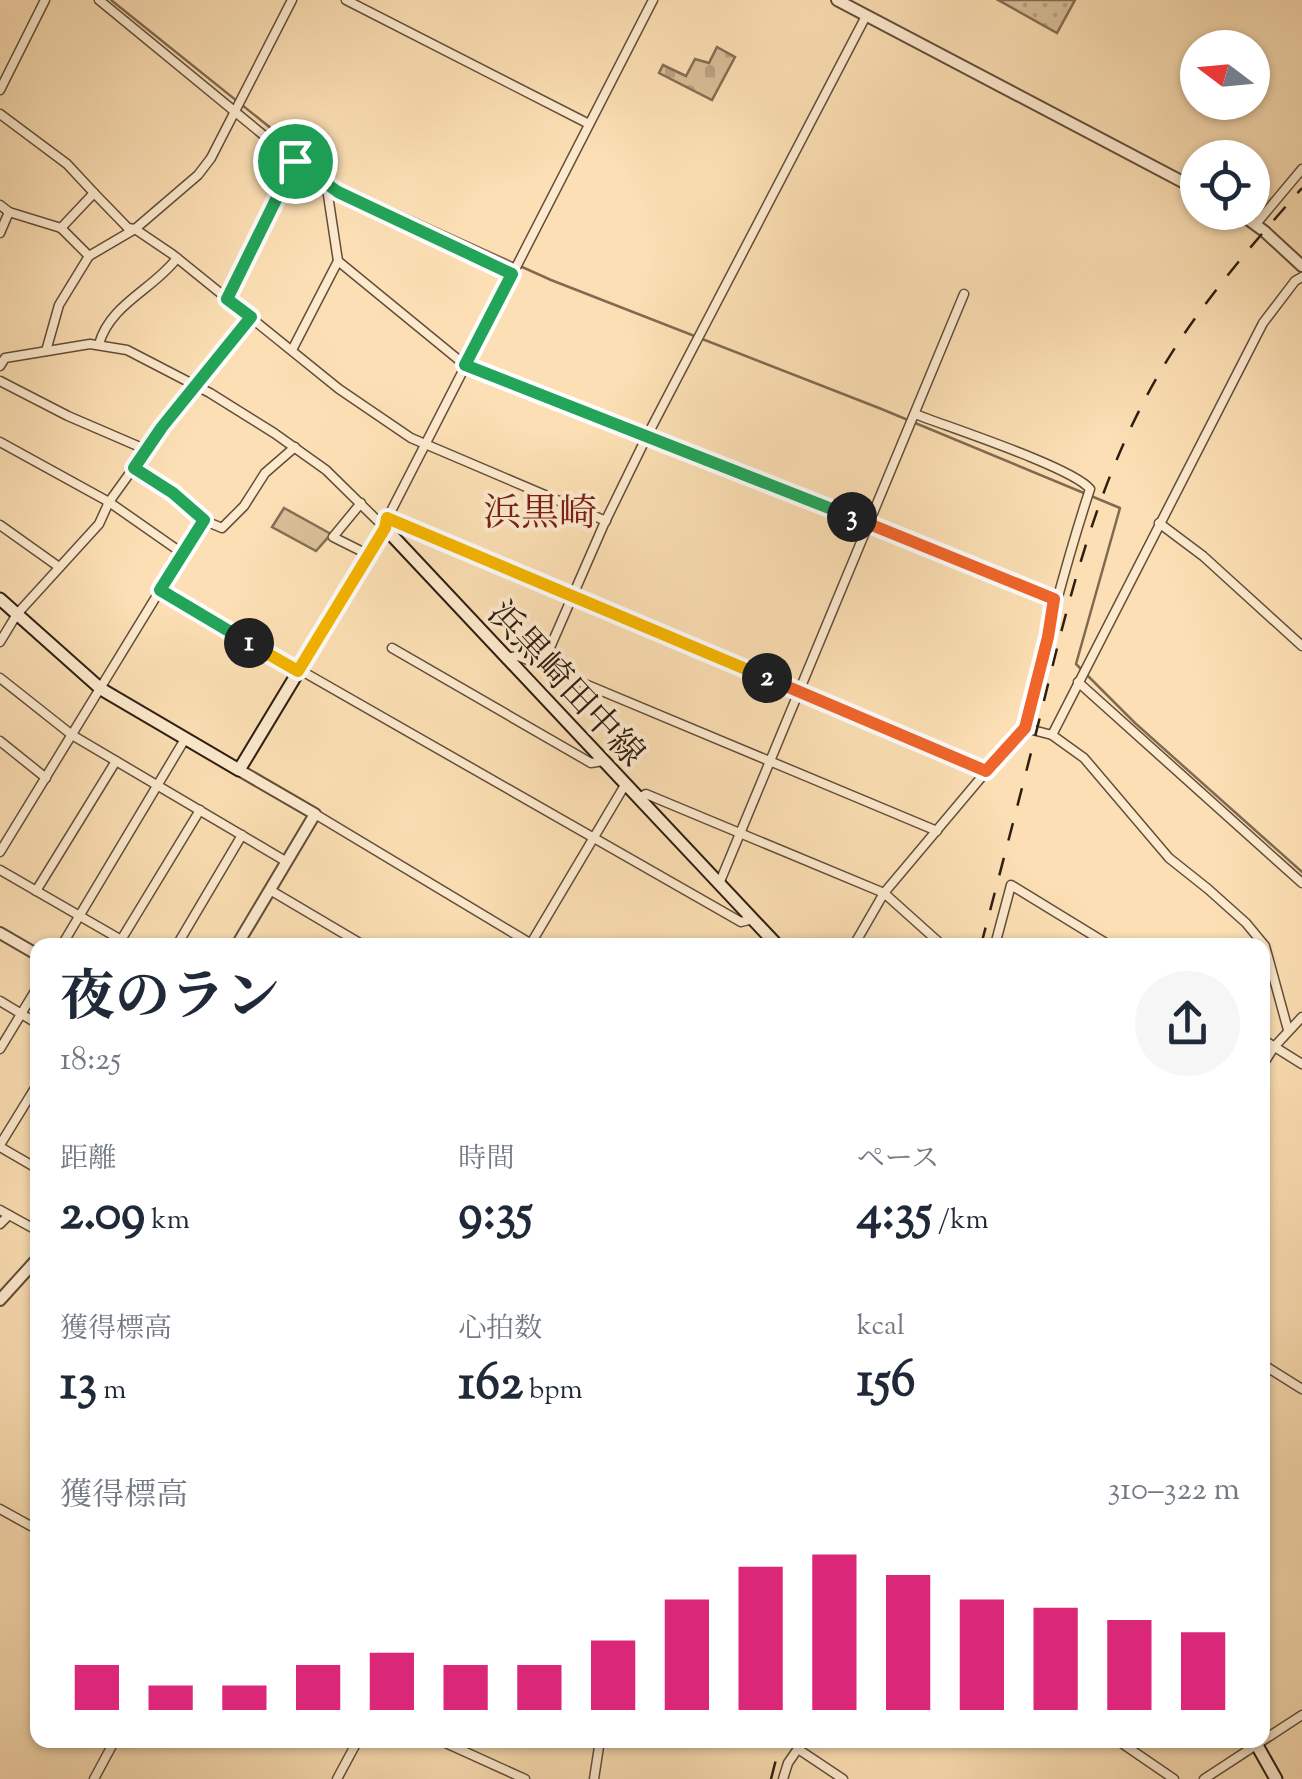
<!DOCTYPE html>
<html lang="ja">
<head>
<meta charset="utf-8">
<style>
	body { margin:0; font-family:"Sorts Mill Goudy","Noto Serif JP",serif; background:#f6f6f7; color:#1f2937; height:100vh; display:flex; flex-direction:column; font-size:38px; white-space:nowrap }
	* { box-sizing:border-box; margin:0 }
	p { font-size:32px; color:#747a83 }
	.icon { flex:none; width:55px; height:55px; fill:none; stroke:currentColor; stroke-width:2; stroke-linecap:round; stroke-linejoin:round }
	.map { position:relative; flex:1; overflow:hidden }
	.drawer { position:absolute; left:30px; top:938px; width:1240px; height:810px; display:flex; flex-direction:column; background:#fff; border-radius:20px; box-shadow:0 2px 8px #0004 }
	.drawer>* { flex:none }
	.needle { width:65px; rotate:286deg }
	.tools { position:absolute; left:1180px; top:30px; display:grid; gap:20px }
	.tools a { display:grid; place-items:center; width:90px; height:90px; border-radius:50%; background:#fff; box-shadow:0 2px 8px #0004; font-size:50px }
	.pin { position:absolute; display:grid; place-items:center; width:85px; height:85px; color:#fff; margin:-42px; border:5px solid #fff; border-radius:50%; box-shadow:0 2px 10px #0007 }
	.km { position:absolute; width:50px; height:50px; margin:-25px; border-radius:50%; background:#222; color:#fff; font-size:28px; line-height:50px; text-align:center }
	.round { display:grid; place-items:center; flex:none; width:105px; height:105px; border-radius:52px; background:#f6f6f7 }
	.overview { display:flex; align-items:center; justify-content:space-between; height:170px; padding:0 30px }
	h1 { font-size:55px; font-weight:700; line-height:75px }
	.stats { display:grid; grid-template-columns:repeat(3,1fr); gap:15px; height:170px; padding:10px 30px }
	.stats div { display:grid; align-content:center }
	.stats b { font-size:50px; font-weight:700 }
	.stats small { font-size:28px; font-weight:400 }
	.stats p { font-size:28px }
	.chart { height:280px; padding:20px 30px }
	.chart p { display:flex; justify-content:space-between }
	.chart svg { width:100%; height:180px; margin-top:10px; stroke:#db2777; stroke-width:6 }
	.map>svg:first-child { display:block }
</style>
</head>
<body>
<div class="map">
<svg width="1302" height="1779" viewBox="0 0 1302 1779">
	<defs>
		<pattern id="grass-dots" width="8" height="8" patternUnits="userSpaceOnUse" patternTransform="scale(2.5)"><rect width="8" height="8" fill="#d9be98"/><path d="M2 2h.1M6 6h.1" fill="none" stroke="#bba382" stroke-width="1.8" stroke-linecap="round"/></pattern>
		<pattern id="cemetery-stones" width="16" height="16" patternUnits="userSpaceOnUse" patternTransform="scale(2.5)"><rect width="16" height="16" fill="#d9be98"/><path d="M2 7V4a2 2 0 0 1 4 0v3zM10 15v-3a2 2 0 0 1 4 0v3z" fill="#bba382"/></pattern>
	</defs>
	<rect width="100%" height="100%" fill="#fcdfb4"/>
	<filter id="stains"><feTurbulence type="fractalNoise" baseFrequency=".002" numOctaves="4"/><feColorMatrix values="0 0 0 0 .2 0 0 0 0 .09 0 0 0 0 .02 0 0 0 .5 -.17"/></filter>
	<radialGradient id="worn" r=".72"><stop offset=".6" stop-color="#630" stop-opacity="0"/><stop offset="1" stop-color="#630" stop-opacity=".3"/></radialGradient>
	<path fill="url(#grass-dots)" stroke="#846e54" stroke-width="2.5" d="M998,0H1075L1057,33Z"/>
	<path fill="url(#cemetery-stones)" stroke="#846e54" stroke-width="2.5" d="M717,47L735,57L712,100L659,73L663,65L686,76L695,59L709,63Z"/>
	<path fill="#d9be98" stroke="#846e54" stroke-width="2.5" d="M284,508L331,534L316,551L272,527Z"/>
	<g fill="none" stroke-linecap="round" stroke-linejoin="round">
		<path stroke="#806a52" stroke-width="2.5" d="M111,0L343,186L551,280L879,408L1120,508L1076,664L1135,723L1302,872"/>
		<defs>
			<g id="minor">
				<path d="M99,0L295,161"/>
				<path d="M346,0L589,124"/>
				<path d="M0,90L45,0"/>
				<path d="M0,114L67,164L94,193"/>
				<path d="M0,205L9,212L61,228L89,256"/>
				<path d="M1256,224L1302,169"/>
				<path d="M61,228L94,193L128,228L135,229L172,254L339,389L411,438L606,521"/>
				<path d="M0,233L9,212"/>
				<path d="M338,261L326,182L338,192L511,273"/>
				<path d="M227,299L295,161L326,182"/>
				<path d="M99,344C110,304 154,289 177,258"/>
				<path d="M292,350L338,261L465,365L1055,599"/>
				<path d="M46,351L59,305L89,256L135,229L198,175L211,158L292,0"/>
				<path d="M0,366L5,358L90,344L127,350L210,393L274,433L326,470L385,528"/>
				<path d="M0,381L68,416L147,450"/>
				<path d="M915,414C948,427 1072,467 1090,489C1064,568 1044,647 1025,728"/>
				<path d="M0,442L109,502L182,553"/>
				<path d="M361,503L333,537L369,555"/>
				<path d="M387,518L987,771"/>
				<path d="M387,519L653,0"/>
				<path d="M203,520L222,528L244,506L265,473L295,447"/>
				<path d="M1159,523L1203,556L1302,646"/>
				<path d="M0,525L59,567"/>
				<path d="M160,590L741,922L753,919"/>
				<path d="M0,642L17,614L99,524L109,502L163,427L251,317"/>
				<path d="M392,648L591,763L603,761"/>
				<path d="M506,658L518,656L542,666L604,524L647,436L866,16"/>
				<path d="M542,666L937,831"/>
				<path d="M0,678L72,735L287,862"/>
				<path d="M1078,682L1302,883"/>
				<path d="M0,741L46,778"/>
				<path d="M638,798L646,794L884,893L942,945"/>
				<path d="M315,814L533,945"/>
				<path d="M0,852L203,520L173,493L134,468"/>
				<path d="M0,870L130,945"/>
				<path d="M719,884L964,294"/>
				<path d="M270,890L363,945"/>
				<path d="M36,891L116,761"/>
				<path d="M121,940L200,810"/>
				<path d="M62,945L185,739"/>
				<path d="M177,945L242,835"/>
				<path d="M530,945L625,785"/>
				<path d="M854,945L884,893L1011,742L1025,728L1052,735"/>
				<path d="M995,945L1011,885L1109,945"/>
				<path d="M0,1001L38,1024"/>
				<path d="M1288,1030L1265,946L1246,923L1208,889L1169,858L1084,758L1052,735L1263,323L1295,281L1302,277"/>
				<path d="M1262,1039L1302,1064"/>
				<path d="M0,1049L38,986"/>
				<path d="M1262,1066L1274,1047L1302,1017"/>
				<path d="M0,1145L38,1083"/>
				<path d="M0,1147L38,1169"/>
				<path d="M0,1210L9,1215L0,1224"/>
				<path d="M9,1215L38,1231"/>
				<path d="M1262,1364L1302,1389"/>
				<path d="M0,1509L38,1530"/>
				<path d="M439,1740L525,1779"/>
				<path d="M1117,1740L1174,1779"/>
				<path d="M798,1749L843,1779"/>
				<path d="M94,1779L115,1740"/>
				<path d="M337,1779L358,1740"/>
				<path d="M594,1779L600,1740"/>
				<path d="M783,1779L788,1763L804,1740"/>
				<path d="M1204,1779L1302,1715"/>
			</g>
			<g id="tertiary">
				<path d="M837,0L1198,190"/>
				<path d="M1238,212L1264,231L1302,266"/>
				<path d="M0,933L38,955"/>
				<path d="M237,945L315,814L239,770"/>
				<path d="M0,1300L38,1258"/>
			</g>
			<g id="secondary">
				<path d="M0,599L101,689L239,770L385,528L777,945"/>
				<path d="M1254,1740L1276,1779"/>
			</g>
		</defs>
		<use href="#minor" stroke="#624e3a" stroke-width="11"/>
		<use href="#tertiary" stroke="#624e3a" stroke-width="14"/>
		<use href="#secondary" stroke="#2e1e11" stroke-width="15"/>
		<use href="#minor" stroke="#fdeace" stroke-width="8"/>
		<use href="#tertiary" stroke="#fdeace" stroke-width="10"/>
		<use href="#secondary" stroke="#fdeace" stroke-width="11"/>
		<g stroke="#2e1e11" stroke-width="2.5" stroke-dasharray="18 18" stroke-linecap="butt">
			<path d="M981,945C1001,869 1021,793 1040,717C1066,611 1091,505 1141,407C1182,325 1242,256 1302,188"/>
			<path d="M771,1779L781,1740"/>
		</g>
	</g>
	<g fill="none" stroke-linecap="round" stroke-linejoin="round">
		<defs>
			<path id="split-1" d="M249,643L160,590L204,520L173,493L134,468L162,427L251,317L227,299L295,161"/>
			<path id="split-2" d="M249,643L298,671L385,528L387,518L767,678"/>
			<path id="split-3" d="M767,678L986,771L1025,728L1048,637L1054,599L852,517"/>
			<path id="split-4" d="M295,161L338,192L512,274L465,365L852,517"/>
		</defs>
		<use href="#split-1" stroke="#fff" stroke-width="20"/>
		<use href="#split-2" stroke="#fff" stroke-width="20"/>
		<use href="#split-3" stroke="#fff" stroke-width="20"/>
		<use href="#split-4" stroke="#fff" stroke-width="20"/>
		<use href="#split-1" stroke="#22a559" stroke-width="12"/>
		<use href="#split-2" stroke="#f5b400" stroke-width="12"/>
		<use href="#split-3" stroke="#f0652b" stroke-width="12"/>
		<use href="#split-4" stroke="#22a559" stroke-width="12"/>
	</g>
	<g text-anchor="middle" stroke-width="8" stroke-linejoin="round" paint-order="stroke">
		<g font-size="35" fill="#2e1e11" stroke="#fdeace">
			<text transform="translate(567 683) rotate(47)" y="12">浜黒崎田中線</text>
		</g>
		<g font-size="38" fill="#7a1f14" stroke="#fdeace">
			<text x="540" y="525">浜黒崎</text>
		</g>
	</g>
	<rect width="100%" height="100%" filter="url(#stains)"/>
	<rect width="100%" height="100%" fill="url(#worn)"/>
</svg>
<div class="tools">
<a><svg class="needle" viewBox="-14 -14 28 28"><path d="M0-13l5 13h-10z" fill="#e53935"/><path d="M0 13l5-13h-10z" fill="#747a83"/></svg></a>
<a><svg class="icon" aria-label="locate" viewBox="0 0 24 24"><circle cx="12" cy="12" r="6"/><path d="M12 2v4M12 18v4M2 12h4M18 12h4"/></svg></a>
</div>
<div class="pin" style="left:295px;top:161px;background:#1e9e55"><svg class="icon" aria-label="arrive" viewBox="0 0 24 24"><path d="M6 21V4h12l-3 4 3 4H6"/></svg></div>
<b class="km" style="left:249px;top:643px">1</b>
<b class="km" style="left:767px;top:678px">2</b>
<b class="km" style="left:852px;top:517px">3</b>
<section class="drawer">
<div class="overview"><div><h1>夜のラン</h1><p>18:25</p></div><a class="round"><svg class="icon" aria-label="share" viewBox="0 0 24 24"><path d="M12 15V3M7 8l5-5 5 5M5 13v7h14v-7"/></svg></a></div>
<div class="stats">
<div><p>距離</p><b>2.09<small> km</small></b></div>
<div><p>時間</p><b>9:35</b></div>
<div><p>ペース</p><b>4:35<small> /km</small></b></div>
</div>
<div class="stats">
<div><p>獲得標高</p><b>13<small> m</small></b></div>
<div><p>心拍数</p><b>162<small> bpm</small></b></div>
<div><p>kcal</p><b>156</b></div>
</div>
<div class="chart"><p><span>獲得標高</span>310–322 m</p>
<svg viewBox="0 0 160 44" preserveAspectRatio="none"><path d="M5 44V33M15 44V38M25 44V38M35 44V33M45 44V30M55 44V33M65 44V33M75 44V27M85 44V17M95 44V9M105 44V6M115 44V11M125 44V17M135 44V19M145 44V22M155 44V25"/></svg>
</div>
</section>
</div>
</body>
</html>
